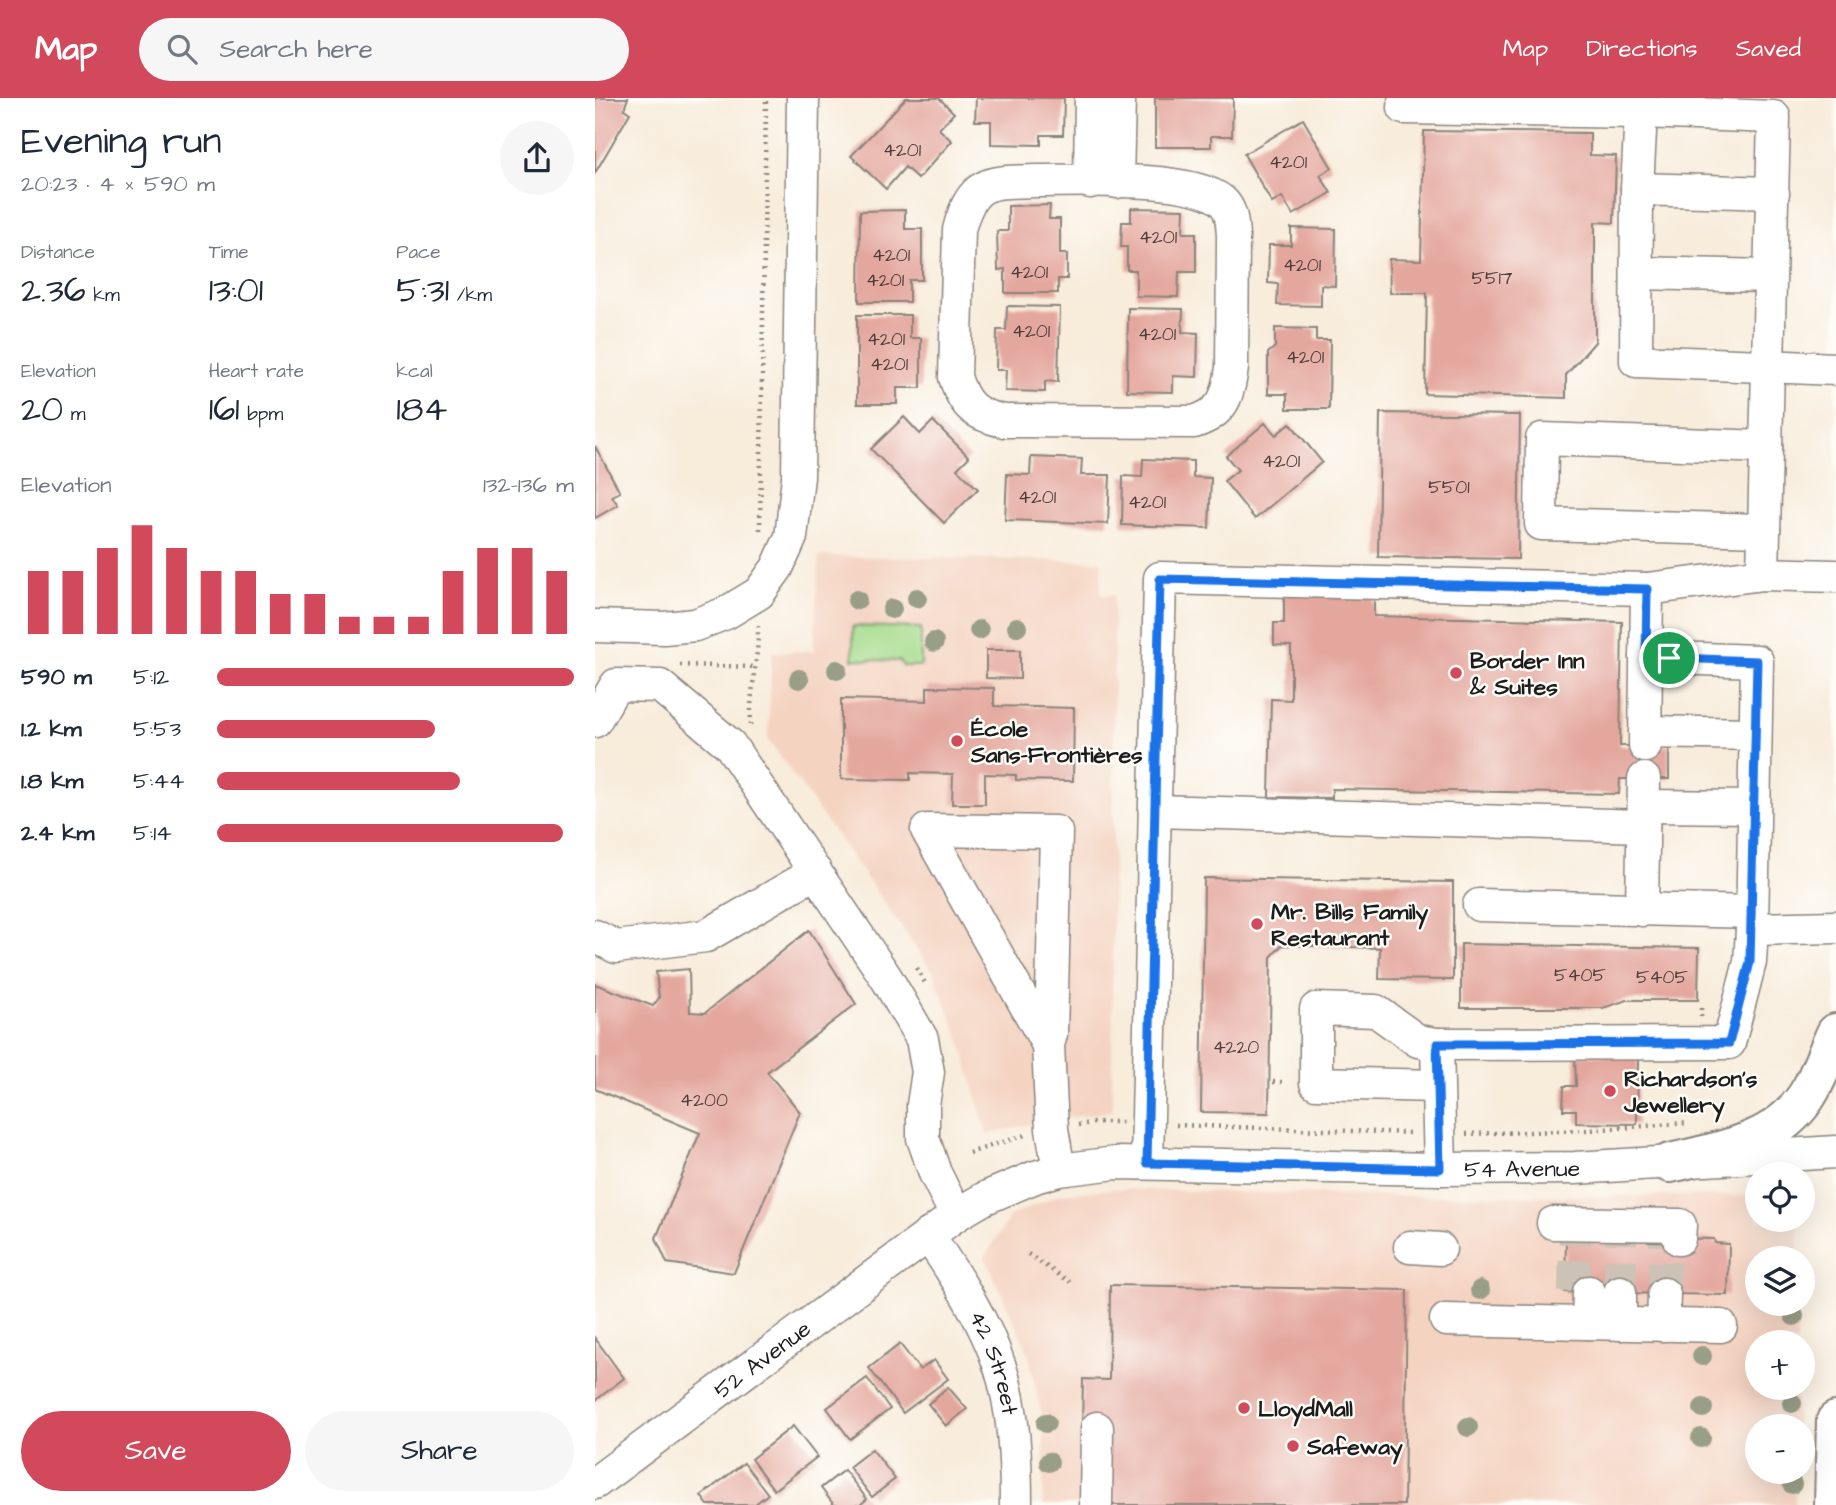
<!DOCTYPE html>
<html lang="en">
<head>
<meta charset="utf-8">
<style>
	body { margin:0; font-family:"Architects Daughter",sans-serif; background:#f6f6f7; color:#1f2937; height:100vh; display:flex; flex-direction:column; font-size:26px; white-space:nowrap }
	* { box-sizing:border-box; margin:0 }
	p { font-size:23px; color:#747a83 }
	.icon { flex:none; width:38px; height:38px; fill:none; stroke:currentColor; stroke-width:2; stroke-linecap:round; stroke-linejoin:round }
	.map { position:relative; flex:1; overflow:hidden }
	.drawer { display:flex; flex-direction:column; background:#fff; width:595px }
	.drawer>* { flex:none }
	.controls { position:absolute; left:1150px; top:1064px; display:grid; gap:14px }
	.controls a { display:grid; place-items:center; width:70px; height:70px; border-radius:50%; background:#fff; box-shadow:0 7px 28px #0002; font-size:35px }
	.pin { position:absolute; display:grid; place-items:center; width:60px; height:60px; color:#fff; margin:-30px; border:4px solid #fff; border-radius:50%; box-shadow:0 2px 7px #0007 }
	.round { display:grid; place-items:center; flex:none; width:74px; height:74px; border-radius:37px; background:#f6f6f7 }
	.summary { display:flex; align-items:center; justify-content:space-between; height:119px; padding:0 21px }
	h1 { font-size:38px; font-weight:600; line-height:52px }
	.figures { display:grid; grid-template-columns:repeat(3,1fr); gap:10px; height:119px; padding:7px 21px }
	.figures div { display:grid; align-content:center }
	.figures b { font-size:35px; font-weight:600 }
	.figures small { font-size:19px; font-weight:400 }
	.figures p { font-size:19px }
	.chart { height:196px; padding:14px 21px }
	.chart p { display:flex; justify-content:space-between }
	.chart svg { width:100%; height:126px; margin-top:7px; stroke:#d1495b; stroke-width:6 }
	.primary-button { display:flex; gap:14px; margin-top:auto; padding:14px 21px }
	.primary-button a { flex:1; height:80px; border-radius:42px; background:#d1495b; color:#fff; font-size:28px; font-weight:600; line-height:80px; text-align:center }
	.primary-button a+a { background:#f6f6f7; color:#1f2937 }
	ul { padding:0 21px; list-style:none; font-size:23px }
	li { display:grid; grid-template-columns:112px 84px 1fr; align-items:center; height:52px }
	li i { height:18px; border-radius:9px; background:#d1495b }
	header { display:flex; align-items:center; gap:42px; box-sizing:border-box; height:98px; padding:0 35px; background:#d1495b; color:#fff }
	header strong { font-size:33px }
	nav { display:flex; gap:38px; margin-inline-start:auto; font-size:24px }
	.search { width:490px; height:63px; background:#f6f6f7; display:flex; align-items:center; gap:18px; box-sizing:border-box; padding:0 24px; border-radius:38px; color:#747a83; font-size:26px }
	main { display:flex; flex:1; min-height:0 }
	.map>svg:first-child { display:block }
</style>
</head>
<body>
<header>
<strong>Map</strong>
<div class="search"><svg class="icon" aria-label="search" viewBox="0 0 24 24"><circle cx="10" cy="10" r="6"/><path d="M15 15l6 6"/></svg>Search here</div>
<nav><a>Map</a><a>Directions</a><a>Saved</a></nav>
</header>
<main>
<section class="drawer">
<div class="summary"><div><h1>Evening run</h1><p>20:23 · 4 × 590 m</p></div><a class="round"><svg class="icon" aria-label="share" viewBox="0 0 24 24"><path d="M12 15V3M7 8l5-5 5 5M5 13v7h14v-7"/></svg></a></div>
<div class="figures">
<div><p>Distance</p><b>2.36<small> km</small></b></div>
<div><p>Time</p><b>13:01</b></div>
<div><p>Pace</p><b>5:31<small> /km</small></b></div>
</div>
<div class="figures">
<div><p>Elevation</p><b>20<small> m</small></b></div>
<div><p>Heart rate</p><b>161<small> bpm</small></b></div>
<div><p>kcal</p><b>184</b></div>
</div>
<div class="chart"><p><span>Elevation</span>132–136 m</p>
<svg viewBox="0 0 160 44" preserveAspectRatio="none"><path d="M5 44V22M15 44V22M25 44V14M35 44V6M45 44V14M55 44V22M65 44V22M75 44V30M85 44V30M95 44V38M105 44V38M115 44V38M125 44V22M135 44V14M145 44V14M155 44V22"/></svg>
</div>
<ul>
<li><b>590 m</b>5:12<i style="width:100%"></i></li>
<li><b>1.2 km</b>5:53<i style="width:61%"></i></li>
<li><b>1.8 km</b>5:44<i style="width:68%"></i></li>
<li><b>2.4 km</b>5:14<i style="width:97%"></i></li>
</ul>
<div class="primary-button"><a>Save</a><a>Share</a></div>
</section>
<div class="map">
<svg width="1241" height="1407" viewBox="0 0 1241 1407">
	<rect width="100%" height="100%" fill="#fdfcf7"/>
	<filter id="ink" filterUnits="userSpaceOnUse"><feTurbulence type="fractalNoise" baseFrequency=".0143" numOctaves="2"/><feDisplacementMap in="SourceGraphic" scale="14" xChannelSelector="R" yChannelSelector="G"/><feConvolveMatrix kernelMatrix="1 2 1 2 8 2 1 2 1" color-interpolation-filters="sRGB"/></filter>
	<filter id="wash" filterUnits="userSpaceOnUse"><feTurbulence type="fractalNoise" baseFrequency=".00686" numOctaves="4" result="noise"/><feDisplacementMap in="SourceGraphic" scale="28" xChannelSelector="R" yChannelSelector="G"/><feGaussianBlur stdDeviation="1.57" result="paint"/><feColorMatrix in="noise" values="0 0 0 0 0 0 0 0 0 0 0 0 0 0 0 0 0 1.4 0 .05"/><feComposite in="paint" operator="in"/></filter>
	<g filter="url(#wash)">
		<rect width="100%" height="100%" fill="#f8ecdb"/>
		<g fill="#f4d3c1">
			<path d="M224,458L506,463V497H519L517,1013L435,1026L392,1037L366,944L338,874L173,641L177,554L219,553Z"/>
			<path d="M518,1091L796,1098H1162V1122H1198L1204,1128L1203,1160H1162V1206H1203L1202,1244H1162V1290H1202L1201,1328H1162V1374H1200V1407H448L449,1329L433,1254L390,1159L415,1118L466,1096Z"/>
		</g>
		<path fill="#a6dc8c" stroke="#617c54" stroke-width="2" d="M258,528L326,530V568H308L305,563L258,561Z"/>
		<g id="blocks">
			<g fill="#e4a79e">
				<path d="M0,0H33L29,11L35,15L0,75Z"/>
				<path d="M311,0H344L359,15L344,31L357,43L323,81L310,69L291,91L256,58Z"/>
				<path d="M381,0H469L468,37H446V47L396,46V23H380Z"/>
				<path d="M560,0H638L637,38H616V49H560Z"/>
				<path d="M708,21L737,70L725,77L736,95L698,117L687,99L677,105L649,56Z"/>
				<path d="M829,33L995,35V57L1021,58L1019,125L1000,124V244L971,277V300L830,296L832,195H795L794,161L826,162Z"/>
				<path d="M455,107L454,121H465V156H472V181H463V195H410V171L403,172L402,133H413V108Z"/>
				<path d="M536,110L589,111L588,135H601V174H584L583,199L541,198V172H532V149H526L527,124H536Z"/>
				<path d="M310,112V131H327V182H314V204H264L265,113Z"/>
				<path d="M696,130L741,131L740,188L726,187V208L682,207L683,186L673,185L674,147H696Z"/>
				<path d="M412,208L465,209L463,284L450,283V294L410,293L411,272H401L402,232H411Z"/>
				<path d="M533,210L588,211L587,234L603,235L602,279L578,278V294L532,293Z"/>
				<path d="M262,217H315V240H326V290H302V306H262Z"/>
				<path d="M680,230L721,231V242H735L734,311H692V296H673V255L680,249Z"/>
				<path d="M785,315L925,317L923,461L783,459Z"/>
				<path d="M309,319L325,336L338,323L374,359L362,371L383,391L349,425L276,351Z"/>
				<path d="M670,325L681,337L695,325L727,364L660,421L629,383L643,372L631,358Z"/>
				<path d="M0,348L25,394L17,398L23,407L0,420Z"/>
				<path d="M436,359L487,361L486,377H515L513,426L410,422L412,376L435,377Z"/>
				<path d="M548,361L598,363V379L616,380L614,430L527,427L528,378L547,379Z"/>
				<path d="M689,493L779,495V518L1027,524L1025,648H1074V681H1025L1024,696L737,691V700L674,699L676,601L696,602V548L679,547V525H689Z"/>
				<path d="M391,552H425V581L391,580Z"/>
				<path d="M332,589L399,590V608L479,610L478,683L421,682V677L390,676V706H357L358,676L315,675V682L246,681V601L332,603Z"/>
				<path d="M609,780L858,784V882L784,881L785,850L687,847L676,859L674,1015L606,1014Z"/>
				<path d="M214,832L261,906L172,974L205,1014L139,1175L72,1165L61,1140L105,1035L0,991V886L58,908L64,900L61,874L94,871L95,914L110,915Z"/>
				<path d="M866,846L1104,850L1103,902H1032L1008,910H866Z"/>
				<path d="M980,957L1043,958L1042,1026L981,1025V1012H968L969,988H981Z"/>
				<path d="M971,1138L1119,1141L1120,1145L1134,1146L1133,1197L970,1194Z"/>
				<path d="M515,1187L812,1192L809,1407H512L487,1330L488,1281L514,1282Z"/>
				<path d="M0,1240L29,1280L0,1303Z"/>
				<path d="M305,1246L325,1272L339,1262L353,1281L308,1315L274,1270Z"/>
				<path d="M272,1280L295,1311L255,1341L232,1310Z"/>
				<path d="M353,1289L372,1311L351,1328L333,1306Z"/>
				<path d="M198,1328L222,1359L179,1392L156,1361Z"/>
				<path d="M277,1351L300,1381L277,1399L254,1369Z"/>
				<path d="M149,1365L173,1396L159,1407H113L106,1398Z"/>
				<path d="M249,1372L272,1401L265,1407H239L226,1390Z"/>
			</g>
		</g>
	</g>
	<g filter="url(#ink)">
		<use href="#blocks" fill-opacity="0" stroke="#8a847c" stroke-width="2"/>
		<g fill="none" stroke-linecap="round" stroke-linejoin="round">
			<g stroke="#ccc2b5" stroke-width="32" stroke-dasharray="32 16" stroke-linecap="butt">
				<path d="M979,1194L980,1138"/>
				<path d="M1025,1194L1026,1139"/>
				<path d="M1069,1196L1070,1140"/>
			</g>
			<defs>
				<g id="minor">
					<path d="M810,0L809,10L1046,14L1042,91L1041,263L1241,271"/>
					<path d="M1045,0L1046,14L1179,19L1168,476"/>
					<path d="M442,83C483,83 597,77 627,103C637,112 637,125 638,138L637,270C633,299 628,315 599,324L409,323C380,317 369,308 360,279L364,132C377,81 395,84 442,83Z"/>
					<path d="M495,84L496,0"/>
					<path d="M522,84L524,0"/>
					<path d="M1042,91L1178,95"/>
					<path d="M1042,175L1175,178"/>
					<path d="M1169,432L946,426L947,341L1171,349"/>
					<path d="M0,528L69,530L100,527L131,515L164,495L182,470L196,439L203,379L208,0"/>
					<path d="M1051,559L1162,563L1157,831"/>
					<path d="M0,623L21,587L65,588L135,647L292,881L327,941L333,974L328,1007V1040L340,1075L361,1117"/>
					<path d="M1050,634L1160,636"/>
					<path d="M1050,648L1052,491"/>
					<path d="M1049,708L1158,709"/>
					<path d="M560,713L1048,728"/>
					<path d="M884,807L1157,814"/>
					<path d="M1047,812L1049,681"/>
					<path d="M0,838L21,849L111,838L221,774"/>
					<path d="M842,946L823,943L781,913L721,911V985L842,988"/>
					<path d="M453,947L332,732L461,734L456,936L453,947L457,1031L464,1072"/>
					<path d="M552,1065L565,480L1052,491L1168,476L1241,478"/>
					<path d="M845,1071L842,946L1134,945L1155,864L1157,831L1241,829"/>
					<path d="M958,1125L1085,1127L1084,1141"/>
					<path id="s1" d="M333,1137C361,1178 389,1221 405,1269C419,1313 421,1360 421,1407"/>
					<path d="M815,1149L845,1151"/>
					<path d="M851,1222L1126,1228"/>
					<path d="M993,1225L994,1194"/>
					<path d="M1025,1226V1194"/>
					<path d="M1068,1227L1069,1196"/>
					<path id="s2" d="M0,1385L361,1117L390,1100L440,1079L464,1072L521,1065L845,1071L980,1070L1241,1054"/>
					<path d="M501,1407L502,1330"/>
				</g>
				<g id="highway">
					<path d="M1075,1065C1125,1053 1181,1045 1211,999C1224,980 1231,956 1241,935"/>
					<path d="M1239,1407L1241,1323"/>
				</g>
			</defs>
			<use href="#minor" stroke="#8a847c" stroke-width="35"/>
			<use href="#highway" stroke="#8a847c" stroke-width="42"/>
			<g stroke="#8a847c" stroke-width="4.5" stroke-dasharray="2 5" stroke-linecap="butt">
				<path d="M165,432L171,0"/>
				<path d="M85,567L161,569"/>
				<path d="M156,627C154,594 164,561 163,528"/>
				<path d="M322,870L331,887"/>
				<path d="M1106,919V905"/>
				<path d="M678,984H692"/>
				<path d="M483,1027L506,1024H527"/>
				<path d="M581,1027L817,1035"/>
				<path d="M871,1036L994,1032L1093,1025"/>
				<path d="M374,1055L430,1037"/>
				<path d="M433,1156L475,1184"/>
			</g>
			<use href="#minor" stroke="#fff" stroke-width="32"/>
			<use href="#highway" stroke="#fff" stroke-width="38"/>
		</g>
		<g fill="#999e87">
			<circle cx="322" cy="500" r="10"/>
			<circle cx="262" cy="502" r="10"/>
			<circle cx="297" cy="511" r="10"/>
			<circle cx="422" cy="529" r="10"/>
			<circle cx="384" cy="532" r="10"/>
			<circle cx="339" cy="544" r="10"/>
			<circle cx="242" cy="572" r="10"/>
			<circle cx="204" cy="581" r="10"/>
			<circle cx="885" cy="1192" r="10"/>
			<circle cx="1199" cy="1218" r="10"/>
			<circle cx="1107" cy="1258" r="10"/>
			<circle cx="1197" cy="1305" r="10"/>
			<circle cx="1108" cy="1310" r="10"/>
			<circle cx="451" cy="1325" r="10"/>
			<circle cx="873" cy="1329" r="10"/>
			<circle cx="1106" cy="1340" r="10"/>
			<circle cx="454" cy="1364" r="10"/>
			<circle cx="1197" cy="1386" r="10"/>
		</g>
	</g>
	<g fill="none" stroke-linecap="round" stroke-linejoin="round" filter="url(#ink)">
		<defs>
			<path id="route" d="M565,481L1052,491L1051,559L1162,563L1155,864L1134,945L842,946L845,1071L552,1065Z"/>
		</defs>
		<use href="#route" stroke="#fff" stroke-width="14"/>
		<use href="#route" stroke="#1a73e8" stroke-width="9"/>
	</g>
	<g fill="#d1495b" stroke="#fdfcf7" stroke-width="2.5">
		<circle cx="861" cy="575" r="7"/>
		<circle cx="362" cy="643" r="7"/>
		<circle cx="662" cy="826" r="7"/>
		<circle cx="1015" cy="993" r="7"/>
		<circle cx="649" cy="1310" r="7"/>
		<circle cx="698" cy="1348" r="7"/>
	</g>
	<g text-anchor="middle" stroke-width="5" stroke-linejoin="round" paint-order="stroke">
		<g font-size="19" fill="#4e3f3c">
			<text x="307" y="58">4201</text>
			<text x="693" y="70">4201</text>
			<text x="563" y="145">4201</text>
			<text x="296" y="163">4201</text>
			<text x="707" y="173">4201</text>
			<text x="434" y="180">4201</text>
			<text x="897" y="186">5517</text>
			<text x="290" y="188">4201</text>
			<text x="436" y="239">4201</text>
			<text x="562" y="242">4201</text>
			<text x="291" y="247">4201</text>
			<text x="710" y="265">4201</text>
			<text x="294" y="272">4201</text>
			<text x="686" y="369">4201</text>
			<text x="854" y="395">5501</text>
			<text x="442" y="405">4201</text>
			<text x="552" y="410">4201</text>
			<text x="985" y="883">5405</text>
			<text x="1067" y="885">5405</text>
			<text x="641" y="955">4220</text>
			<text x="109" y="1008">4200</text>
		</g>
		<g font-size="23" font-weight="bold" fill="#1c1c1c" stroke="#fdfcf7" text-anchor="start">
			<text x="875" y="570">Border Inn<tspan x="875" dy="26">&amp; Suites</tspan></text>
			<text x="376" y="638">École<tspan x="376" dy="26">Sans-Frontières</tspan></text>
			<text x="676" y="821">Mr. Bills Family<tspan x="676" dy="26">Restaurant</tspan></text>
			<text x="1029" y="988">Richardson's<tspan x="1029" dy="26">Jewellery</tspan></text>
			<text x="663" y="1318">LloydMall</text>
			<text x="712" y="1356">Safeway</text>
		</g>
		<g font-size="23" fill="#1c1c1c" stroke="#fdfcf7">
			<text dy="8" stroke="none"><textPath href="#s2" startOffset="1026">54 Avenue</textPath></text>
			<text dy="8" stroke="none"><textPath href="#s2" startOffset="208">52 Avenue</textPath></text>
			<text dy="8" stroke="none"><textPath href="#s1" startOffset="145">42 Street</textPath></text>
		</g>
	</g>
</svg>
<div class="controls">
<a><svg class="icon" aria-label="locate" viewBox="0 0 24 24"><circle cx="12" cy="12" r="6"/><path d="M12 2v4M12 18v4M2 12h4M18 12h4"/></svg></a>
<a><svg class="icon" aria-label="layers" viewBox="0 0 24 24"><path d="M12 4l9 5-9 5-9-5zM3 14l9 5 9-5"/></svg></a>
<a>+</a>
<a>−</a>
</div>
<div class="pin" style="left:1074px;top:560px;background:#1e9e55"><svg class="icon" aria-label="arrive" viewBox="0 0 24 24"><path d="M6 21V4h12l-3 4 3 4H6"/></svg></div>
</div>
</main>
</body>
</html>
